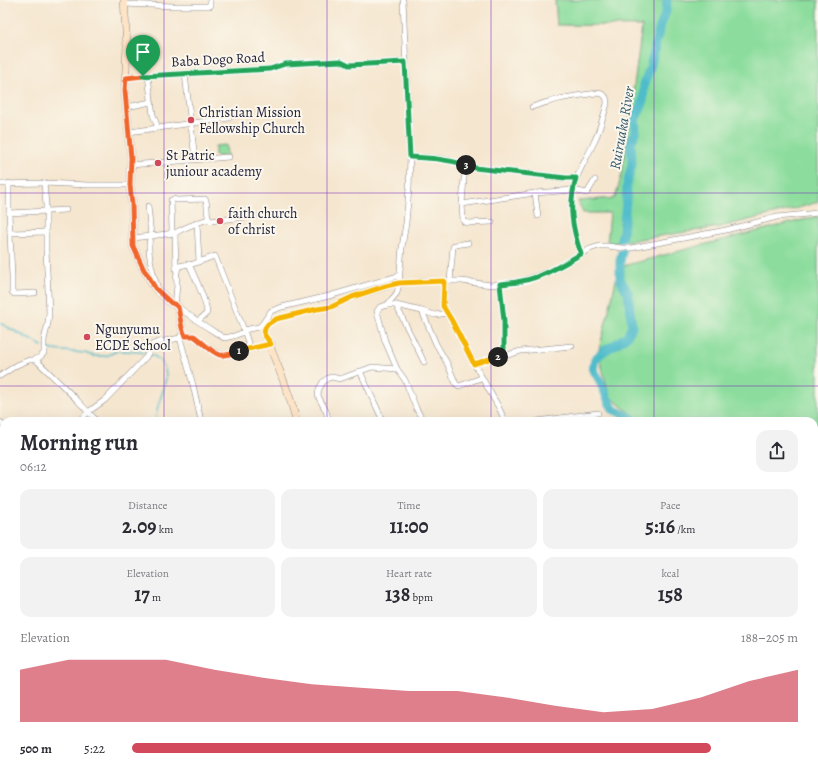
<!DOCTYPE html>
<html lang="en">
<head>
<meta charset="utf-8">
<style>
	body { margin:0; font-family:Alegreya,serif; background:#f2f2f3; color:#2b2b33; height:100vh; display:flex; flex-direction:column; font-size:15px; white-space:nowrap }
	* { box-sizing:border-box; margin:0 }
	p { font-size:13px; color:#7c7c81 }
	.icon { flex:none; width:22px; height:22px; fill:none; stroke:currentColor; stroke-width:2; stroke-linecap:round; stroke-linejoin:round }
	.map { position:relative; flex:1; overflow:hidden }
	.side { position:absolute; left:0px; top:417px; width:818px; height:354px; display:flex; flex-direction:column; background:#fff; border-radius:12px 12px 0 0; box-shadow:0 4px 16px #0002 }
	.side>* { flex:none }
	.pin { position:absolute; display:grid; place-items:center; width:34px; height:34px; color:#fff; margin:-41px -17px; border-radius:50% 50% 50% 0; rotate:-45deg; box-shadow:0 0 4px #0007 }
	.pin .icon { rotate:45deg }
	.km { position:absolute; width:20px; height:20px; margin:-10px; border-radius:50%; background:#222; color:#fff; font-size:11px; line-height:20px; text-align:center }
	.round { display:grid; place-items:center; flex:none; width:42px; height:42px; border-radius:12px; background:#f2f2f3 }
	.headline { display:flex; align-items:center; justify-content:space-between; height:68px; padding:0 20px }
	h1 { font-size:22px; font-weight:700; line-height:30px }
	.figures { display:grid; grid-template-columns:repeat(3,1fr); gap:6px; height:68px; padding:4px 20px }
	.figures div { display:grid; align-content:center; border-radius:10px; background:#f2f2f3; text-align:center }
	.figures b { font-size:20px; font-weight:700 }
	.figures small { font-size:11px; font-weight:400 }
	.figures p { font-size:11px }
	.chart { height:112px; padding:8px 20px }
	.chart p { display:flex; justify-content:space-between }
	.chart svg { width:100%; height:72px; margin-top:4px; fill:#d1495b; opacity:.7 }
	ul { padding:0 20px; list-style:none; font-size:13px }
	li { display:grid; grid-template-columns:64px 48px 1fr; align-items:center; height:30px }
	li i { height:10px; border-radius:5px; background:#d1495b }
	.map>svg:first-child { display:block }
</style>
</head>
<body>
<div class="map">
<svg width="818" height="771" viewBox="0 0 818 771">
	<rect width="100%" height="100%" fill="#fbf7ec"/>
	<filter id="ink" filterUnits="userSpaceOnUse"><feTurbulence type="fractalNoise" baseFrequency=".025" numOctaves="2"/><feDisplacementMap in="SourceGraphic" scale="8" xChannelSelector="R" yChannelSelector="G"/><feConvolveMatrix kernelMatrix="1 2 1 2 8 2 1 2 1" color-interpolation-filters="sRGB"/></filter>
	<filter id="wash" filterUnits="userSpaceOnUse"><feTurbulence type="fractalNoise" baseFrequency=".012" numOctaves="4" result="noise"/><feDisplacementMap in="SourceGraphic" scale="16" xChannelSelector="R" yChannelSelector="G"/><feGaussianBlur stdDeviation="0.9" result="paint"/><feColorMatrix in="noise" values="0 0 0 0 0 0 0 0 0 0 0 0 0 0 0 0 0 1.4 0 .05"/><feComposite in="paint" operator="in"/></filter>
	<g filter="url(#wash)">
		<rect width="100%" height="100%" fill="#f5e6cf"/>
		<g fill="#8cdd9d" stroke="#57806c">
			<path d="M555,0H818V202L798,208L720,227L607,244L610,213H583L578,201L615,198L622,174L642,26L557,25Z"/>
			<path d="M226,145L227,156H215V146Z"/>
			<path d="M818,216V764L814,758V421H640L610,397L598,353L611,302L619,267L702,245Z"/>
		</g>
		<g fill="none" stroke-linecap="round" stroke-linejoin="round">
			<g stroke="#50bcca" stroke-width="1.5">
				<path d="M0,323L42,346"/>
				<path d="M46,347L53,350L85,353L93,356H106L117,351H131L146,353"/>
				<path d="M149,354C155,356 158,358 162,363C174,380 154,403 156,421"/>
				<path d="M256,767L258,771"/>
			</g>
			<g stroke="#50bcca" stroke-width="9">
				<path d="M621,239L623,231L626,202L627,184L632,164L631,142L636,132L635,120L643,103L644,84L650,68L659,30L666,11L667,0"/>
				<path d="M622,252L620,261V279L628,293L632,327L627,336L616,344L604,351L595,359L593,369L599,379L609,402L614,410L630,417L635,421"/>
				<path d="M811,771L812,767"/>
			</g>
		</g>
	</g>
	<g filter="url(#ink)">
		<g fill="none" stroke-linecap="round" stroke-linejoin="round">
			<defs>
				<g id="street">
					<path d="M124,4L173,6H210V0"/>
					<path d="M185,74L195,159"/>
					<path d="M148,76L153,115L158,128"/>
					<path d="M126,78L143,76L270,69L285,64L341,61L349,65L405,62"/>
					<path d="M127,107L151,102"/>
					<path d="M532,107C552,100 570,96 590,94C594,94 599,92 602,94C607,96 607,100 607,104C603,117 600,130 594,142C588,157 575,175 573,190C569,212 574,234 581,254"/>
					<path d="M129,132L229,118"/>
					<path d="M410,157L436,158L452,161L475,168L566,178H576"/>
					<path d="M130,165L229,157"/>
					<path d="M465,165L462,204L535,193L573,190L587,193L595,180"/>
					<path d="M9,183V213L12,276V292L14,294L35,293"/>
					<path d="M0,184L44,183"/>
					<path d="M535,193L538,216"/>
					<path d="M462,204L463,220L464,222L468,223L492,222"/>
					<path d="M148,206L151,236C145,248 154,277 158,289"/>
					<path d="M9,213L66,210"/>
					<path d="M197,223L199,261"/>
					<path d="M10,233L46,232"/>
					<path d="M175,233L176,270"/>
					<path d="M170,234L172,230L171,200L174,199L177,200L205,199C209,205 205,214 210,221L255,216"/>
					<path d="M133,238L175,233C185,227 197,223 208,219"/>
					<path d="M189,264C195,278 206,299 207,313L198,321"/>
					<path d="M444,281L443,306L452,321L472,360L494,399L498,406L505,421"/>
					<path d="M450,281L453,247L455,245L468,243"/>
					<path d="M500,284L504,321V356"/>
					<path d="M387,305L397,293L399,283L402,247L406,223L409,189L410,157L403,0"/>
					<path d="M396,305L424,362"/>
					<path d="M422,311L436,344L447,363L456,384L459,386L481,378"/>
					<path d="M182,328L185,336H194C204,344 213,354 226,355L271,344L264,334L265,328L268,324L276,319L317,309L331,307L352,297L399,283L429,281H462L491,285L522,281L553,270L590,249L599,246H608L622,248H631L726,230L777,217L818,213"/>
					<path d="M244,330L259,327L263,323L271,311L282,307L329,296L398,276"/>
					<path d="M244,332L234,336L224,338C215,332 179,311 176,303C175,299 177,289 177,284C176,278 176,272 179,266L189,264L190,265L215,256L244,330L250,349"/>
					<path d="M181,335L180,338L193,385L201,421"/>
					<path d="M35,359L76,399L97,421"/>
					<path d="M474,364L489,359L504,356L521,351L572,346"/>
					<path d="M360,371L383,421"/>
					<path d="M0,376L17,365L29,360H35L40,357L44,353V340L48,323L49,312L46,250V205L44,183L88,185H130"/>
					<path d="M80,421L88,412L105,400L129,375L146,357L153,344L159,342L180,338"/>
					<path d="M329,421L326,411L319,398L318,395L319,389L323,382L328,378L332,377L340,379L372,367L397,369"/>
					<path d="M423,421L416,408L405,380L397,369L385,341L377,311L380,307L387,305H396L422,311L435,315L447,313"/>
					<path d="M537,421L598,413"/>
					<path d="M0,422L4,426"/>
					<path d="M0,495L4,492V488"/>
					<path d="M0,511L2,513L0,517"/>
					<path d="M0,569L4,565"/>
					<path d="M0,619L4,623"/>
					<path d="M0,643L4,638"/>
					<path d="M251,767V771"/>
					<path d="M344,767L345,771"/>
					<path d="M446,767L448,771"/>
					<path d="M94,771L101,767"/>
					<path d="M220,771L221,767"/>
					<path d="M350,771L359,767"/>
					<path d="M430,771L440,767"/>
					<path d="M517,771L527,767"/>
					<path d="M591,771L599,767"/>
					<path d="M679,771L684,769"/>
					<path d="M689,771L700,767"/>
				</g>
				<g id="secondary">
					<path d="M124,0L127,46L125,91L131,158L130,185L132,204L133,246L144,270L148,275L151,282L155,288L171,303L174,304L178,307L182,328"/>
					<path d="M271,344L270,346C279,371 291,395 296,421"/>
					<path d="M543,767L545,771"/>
				</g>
			</defs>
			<use href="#street" stroke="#8c8485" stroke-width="6"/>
			<use href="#secondary" stroke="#8c8485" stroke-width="8"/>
			<use href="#street" stroke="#fff" stroke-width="5"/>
			<use href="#secondary" stroke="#fee4c6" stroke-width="7"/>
		</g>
	</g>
	<g fill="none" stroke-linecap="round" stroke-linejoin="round" filter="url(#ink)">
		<defs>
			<path id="split-1" d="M143,76L126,78L125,91L131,158L130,185L132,204L133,246L144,270L148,275L155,288L171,303L174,304L178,307L182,328L185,336H194C201,341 212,353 220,355C226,356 234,353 239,351"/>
			<path id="split-2" d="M239,351L271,344L264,334L265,328L268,324L276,319L317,309L331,307L352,297L386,286L399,283L444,281L443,306L452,321L474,364L489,359L498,357"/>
			<path id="split-3" d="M466,165L475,168L566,178H576C568,206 572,227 581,254C562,265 543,277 522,281C514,283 507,283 500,284L504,321V356L498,357"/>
			<path id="split-4" d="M143,76L270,69L285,64L341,61L349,65L405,62L410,157C430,158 447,159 466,165"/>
		</defs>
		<use href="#split-1" stroke="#fff" stroke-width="8"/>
		<use href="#split-2" stroke="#fff" stroke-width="8"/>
		<use href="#split-3" stroke="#fff" stroke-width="8"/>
		<use href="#split-4" stroke="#fff" stroke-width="8"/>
		<use href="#split-1" stroke="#f0652b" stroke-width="5"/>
		<use href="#split-2" stroke="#f5b400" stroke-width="5"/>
		<use href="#split-3" stroke="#22a559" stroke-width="5"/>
		<use href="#split-4" stroke="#22a559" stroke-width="5"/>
	</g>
	<path fill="none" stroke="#7b2cbf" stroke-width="1" stroke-opacity="0.55" d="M164,0V421M327,0V421M491,0V421M654,0V421M0,193H818M0,386H818M0,578H4M814,578H818M164,767V771M327,767V771M491,767V771M654,767V771"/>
	<g fill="#d1495b" stroke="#fbf7ec" stroke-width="1.5">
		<circle cx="191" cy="120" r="4"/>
		<circle cx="158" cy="163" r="4"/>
		<circle cx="220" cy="221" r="4"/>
		<circle cx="87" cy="337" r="4"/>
	</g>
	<g text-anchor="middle" stroke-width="4" stroke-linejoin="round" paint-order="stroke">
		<g font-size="14" fill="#22223b" stroke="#fbf7ec">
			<text transform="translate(218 59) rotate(-3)" y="5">Baba Dogo Road</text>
		</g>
		<g font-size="14" fill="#22223b" stroke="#fbf7ec" text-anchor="start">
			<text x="199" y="117">Christian Mission<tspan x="199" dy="16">Fellowship Church</tspan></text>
			<text x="166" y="160">St Patric<tspan x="166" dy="16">juniour academy</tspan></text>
			<text x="228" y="218">faith church<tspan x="228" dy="16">of christ</tspan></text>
			<text x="95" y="334">Ngunyumu<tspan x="95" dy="16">ECDE School</tspan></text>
		</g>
		<g font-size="15" font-style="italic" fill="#32586d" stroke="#fbf7ec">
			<text transform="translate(622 128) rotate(-80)" y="5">Ruiruaka River</text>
		</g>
	</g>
</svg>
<div class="pin" style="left:143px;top:76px;background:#1e9e55"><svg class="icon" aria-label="arrive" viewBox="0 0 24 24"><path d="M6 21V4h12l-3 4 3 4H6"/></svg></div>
<b class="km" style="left:239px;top:351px">1</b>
<b class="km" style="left:498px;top:357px">2</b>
<b class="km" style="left:466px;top:165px">3</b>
<section class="side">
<div class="headline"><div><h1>Morning run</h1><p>06:12</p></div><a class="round"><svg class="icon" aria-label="share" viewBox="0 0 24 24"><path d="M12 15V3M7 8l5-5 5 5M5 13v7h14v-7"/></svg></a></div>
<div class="figures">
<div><p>Distance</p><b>2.09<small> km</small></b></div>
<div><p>Time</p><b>11:00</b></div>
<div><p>Pace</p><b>5:16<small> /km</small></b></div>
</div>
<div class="figures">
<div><p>Elevation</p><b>17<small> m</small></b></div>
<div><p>Heart rate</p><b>138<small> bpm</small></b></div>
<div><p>kcal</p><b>158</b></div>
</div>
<div class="chart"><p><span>Elevation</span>188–205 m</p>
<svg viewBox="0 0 160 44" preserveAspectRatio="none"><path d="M0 44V12L10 6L20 6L30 6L40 12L50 17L60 21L70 23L80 25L90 25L100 29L110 34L120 38L130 36L140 29L150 19L160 12V44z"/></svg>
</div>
<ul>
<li><b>500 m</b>5:22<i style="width:87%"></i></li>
</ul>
</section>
</div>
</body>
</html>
